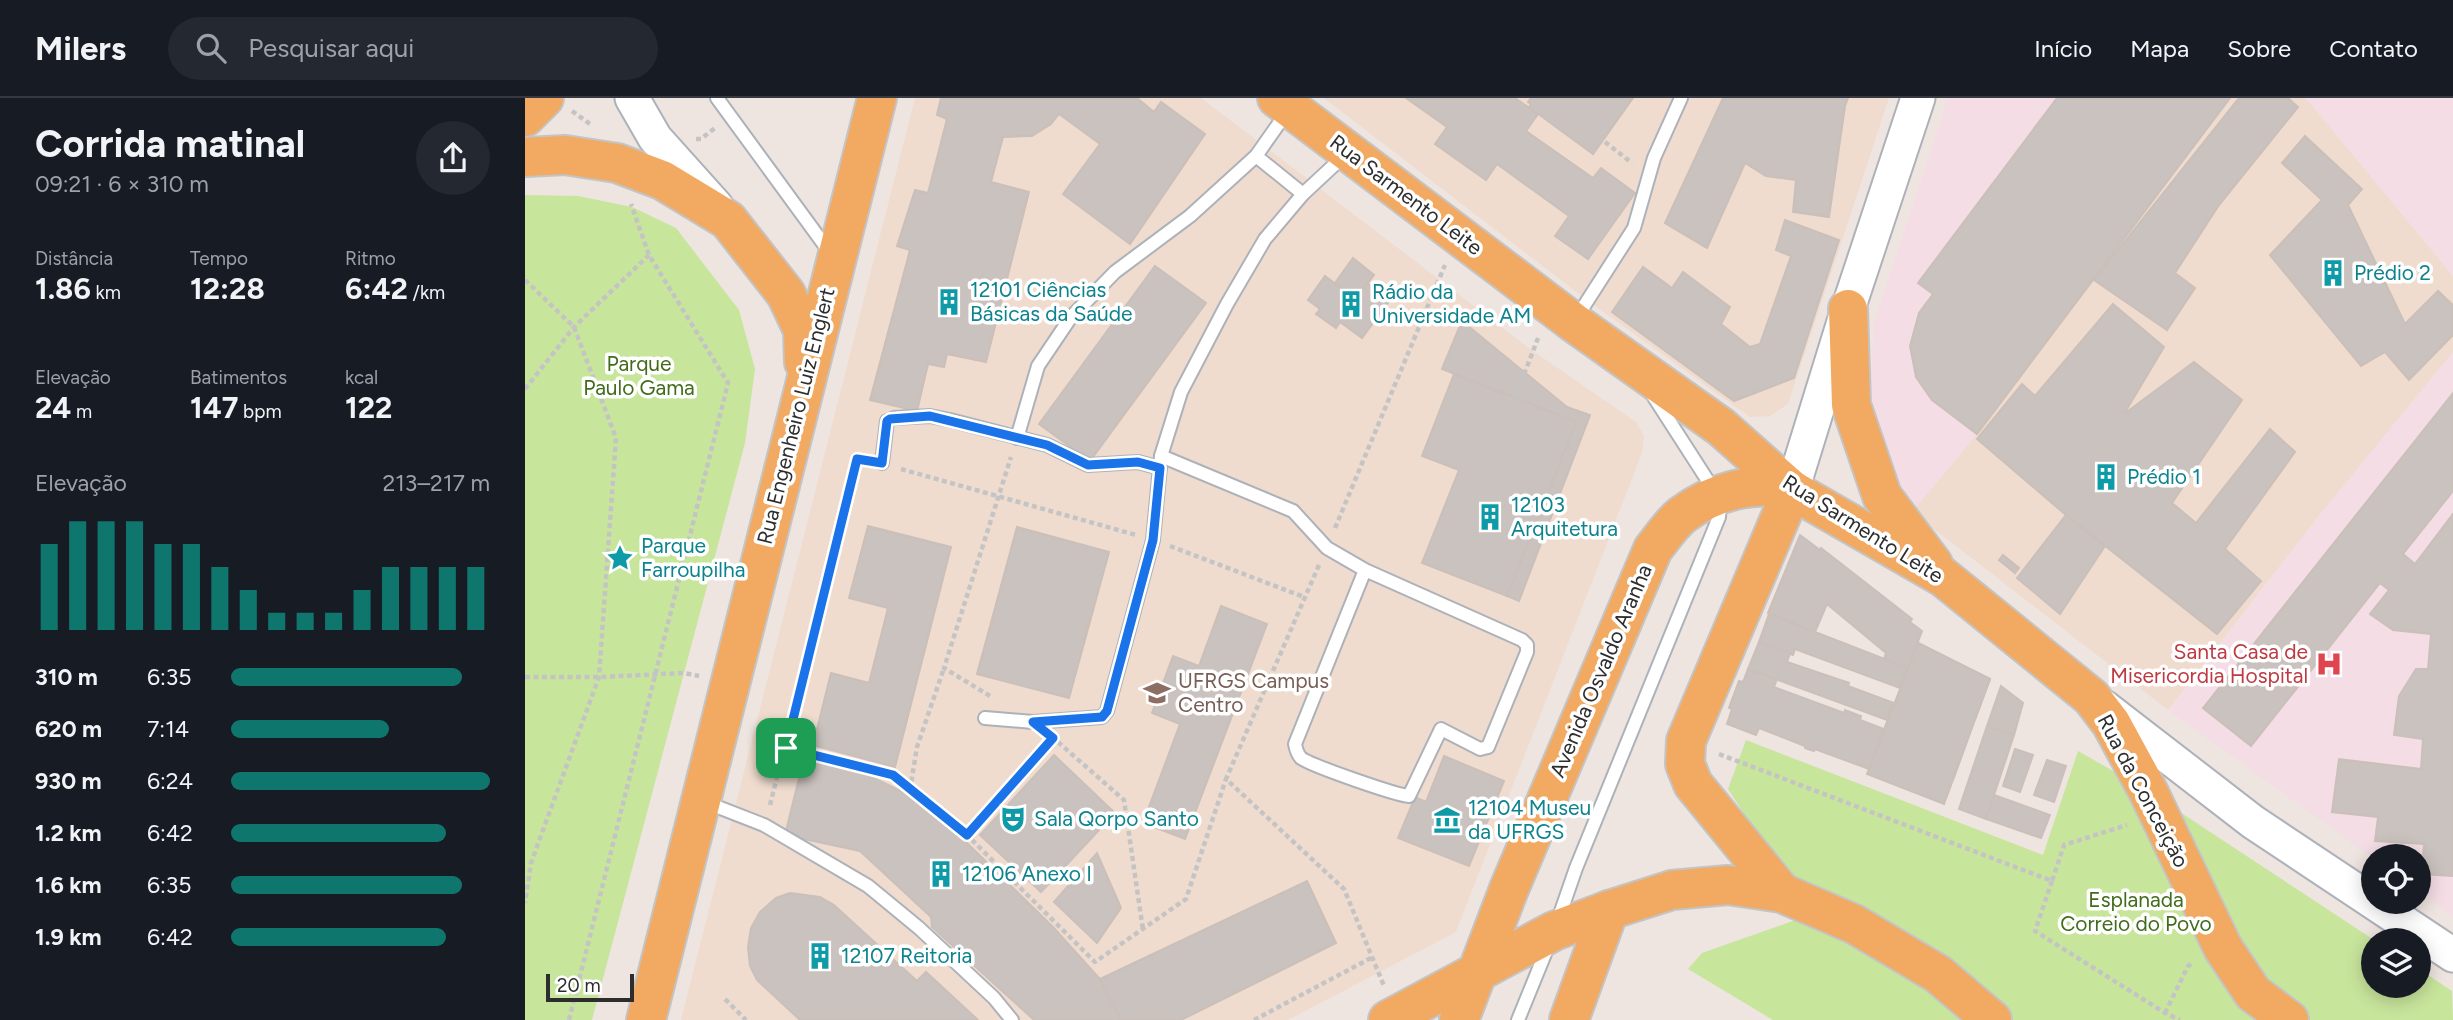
<!DOCTYPE html>
<html lang="pt">
<head>
<meta charset="utf-8">
<style>
	body { margin:0; font-family:Figtree,sans-serif; background:#242831; color:#f1f3f6; height:100vh; display:flex; flex-direction:column; font-size:26px; white-space:nowrap }
	* { box-sizing:border-box; margin:0 }
	p { font-size:23px; color:#9ea1a6 }
	.icon { flex:none; width:38px; height:38px; fill:none; stroke:currentColor; stroke-width:2; stroke-linecap:round; stroke-linejoin:round }
	.map { position:relative; flex:1; overflow:hidden }
	.drawer { display:flex; flex-direction:column; background:#171b24; width:525px }
	.drawer>* { flex:none }
	.tools { position:absolute; left:1836px; top:746px; display:grid; gap:14px }
	.tools a { display:grid; place-items:center; width:70px; height:70px; border-radius:50%; background:#171b24; box-shadow:0 4px 18px #0003; font-size:35px }
	.scale { position:absolute; left:21px; bottom:18px; width:88px; box-sizing:border-box; padding-left:7px; border:4px solid #2d2d2d; border-top:0; font-size:19px; line-height:24px; white-space:nowrap; color:#2d2d2d; -webkit-text-stroke:5px #fff; paint-order:stroke }
	.pin { position:absolute; display:grid; place-items:center; width:60px; height:60px; color:#fff; margin:-30px; border-radius:14px; box-shadow:0 4px 10px #0006 }
	.round { display:grid; place-items:center; flex:none; width:74px; height:74px; border-radius:37px; background:#242831 }
	.summary { display:flex; align-items:center; justify-content:space-between; height:119px; padding:0 35px }
	h1 { font-size:38px; font-weight:700; line-height:52px }
	.figures { display:grid; grid-template-columns:repeat(3,1fr); gap:10px; height:119px; padding:7px 35px }
	.figures div { display:grid; align-content:center }
	.figures b { font-size:30px; font-weight:700 }
	.figures small { font-size:19px; font-weight:400 }
	.figures p { font-size:19px }
	.chart { height:196px; padding:14px 35px }
	.chart p { display:flex; justify-content:space-between }
	.chart svg { width:100%; height:126px; margin-top:7px; stroke:#0f766e; stroke-width:6 }
	ul { padding:0 35px; list-style:none; font-size:23px }
	li { display:grid; grid-template-columns:112px 84px 1fr; align-items:center; height:52px }
	li i { height:18px; border-radius:9px; background:#0f766e }
	header { display:flex; align-items:center; gap:42px; box-sizing:border-box; height:98px; padding:0 35px; background:#171b24; border-bottom:2px solid #363941 }
	header strong { font-size:33px }
	nav { display:flex; gap:38px; margin-inline-start:auto; font-size:24px }
	.search { width:490px; height:63px; background:#242831; display:flex; align-items:center; gap:18px; box-sizing:border-box; padding:0 24px; border-radius:38px; color:#9ea1a6; font-size:26px }
	main { display:flex; flex:1; min-height:0 }
	.map>svg:first-child { display:block }
</style>
</head>
<body>
<header>
<strong>Milers</strong>
<div class="search"><svg class="icon" aria-label="search" viewBox="0 0 24 24"><circle cx="10" cy="10" r="6"/><path d="M15 15l6 6"/></svg>Pesquisar aqui</div>
<nav><a>Início</a><a>Mapa</a><a>Sobre</a><a>Contato</a></nav>
</header>
<main>
<section class="drawer">
<div class="summary"><div><h1>Corrida matinal</h1><p>09:21 · 6 × 310 m</p></div><a class="round"><svg class="icon" aria-label="share" viewBox="0 0 24 24"><path d="M12 15V3M7 8l5-5 5 5M5 13v7h14v-7"/></svg></a></div>
<div class="figures">
<div><p>Distância</p><b>1.86<small> km</small></b></div>
<div><p>Tempo</p><b>12:28</b></div>
<div><p>Ritmo</p><b>6:42<small> /km</small></b></div>
</div>
<div class="figures">
<div><p>Elevação</p><b>24<small> m</small></b></div>
<div><p>Batimentos</p><b>147<small> bpm</small></b></div>
<div><p>kcal</p><b>122</b></div>
</div>
<div class="chart"><p><span>Elevação</span>213–217 m</p>
<svg viewBox="0 0 160 44" preserveAspectRatio="none"><path d="M5 44V14M15 44V6M25 44V6M35 44V6M45 44V14M55 44V14M65 44V22M75 44V30M85 44V38M95 44V38M105 44V38M115 44V30M125 44V22M135 44V22M145 44V22M155 44V22"/></svg>
</div>
<ul>
<li><b>310 m</b>6:35<i style="width:89%"></i></li>
<li><b>620 m</b>7:14<i style="width:61%"></i></li>
<li><b>930 m</b>6:24<i style="width:100%"></i></li>
<li><b>1.2 km</b>6:42<i style="width:83%"></i></li>
<li><b>1.6 km</b>6:35<i style="width:89%"></i></li>
<li><b>1.9 km</b>6:42<i style="width:83%"></i></li>
</ul>
</section>
<div class="map">
<svg width="1928" height="922" viewBox="0 0 1928 922">
	<rect width="100%" height="100%" fill="#eee4e0"/>
	<g fill="#efdccf">
		<path d="M390,0H676L1008,253L1111,324L1119,338L1117,355L931,834L763,922H156Z"/>
		<path d="M799,0H1364L1263,306L1245,318L1225,319L1062,202Z"/>
		<path d="M1705,0H1779L1785,5L1928,178V254L1793,419L1643,612L1387,414L1452,336Z"/>
	</g>
	<g fill="#f4dde5">
		<path d="M1423,0H1705L1452,336L1387,414L1344,316L1349,226Z"/>
		<path d="M1779,0H1928V178L1785,5Z"/>
		<path d="M1928,254V818L1894,793V758H1848V760L1643,612L1793,419Z"/>
	</g>
	<g fill="#c8e59c">
		<path d="M0,97L53,98L107,109L151,130L214,212L230,271L220,345L67,922H0Z"/>
		<path d="M1221,642L1518,757L1553,653L1623,693L1849,842L1848,887H1894V871L1927,893L1928,922H1248L1163,871L1177,855L1285,817L1203,691Z"/>
	</g>
	<g fill="#cac2be" stroke="#cabfb9" stroke-width="2">
		<path d="M416,0H612L629,14L636,4L680,36L605,146L538,96L575,46L534,16L526,26L507,38L478,39L466,84L504,94L461,264L422,256L419,269L403,266L392,313L345,302L385,152L372,148L390,92L403,95L422,21L412,17Z"/>
		<path d="M881,0H990L1013,16L1001,33L1068,80L1076,70L1110,95L1063,161L1030,138L1044,118L972,66L961,82L910,46L922,29Z"/>
		<path d="M1006,0H1108L1068,56L1004,9L1006,6L1003,4Z"/>
		<path d="M1198,0H1323L1320,8L1304,119L1268,114L1271,82L1241,78L1220,65L1182,150L1140,125Z"/>
		<path d="M1532,0H1705L1452,336L1407,302L1391,279L1385,248L1394,215L1408,196L1393,185Z"/>
		<path d="M1714,0H1763L1773,9L1694,107L1650,175L1670,190L1642,232L1569,182Z"/>
		<path d="M1780,38L1837,91L1823,107L1880,226L1913,193L1928,207V237L1884,282L1860,254L1836,268L1745,157L1797,102L1757,65Z"/>
		<path d="M1260,122L1314,142L1269,280L1209,303L1087,214L1118,169L1147,190L1158,174L1205,209L1196,226L1225,249L1235,246L1266,158L1251,152Z"/>
		<path d="M828,160L849,177L831,201L810,185Z"/>
		<path d="M630,168L681,205L565,363L514,326Z"/>
		<path d="M800,178L831,201L842,185L865,202L837,240L815,224L811,230L791,216L795,211L783,202Z"/>
		<path d="M1588,206L1639,249L1599,316L1669,264L1717,302L1647,405L1671,425L1745,331L1770,354L1700,451L1736,483L1692,536L1541,417L1452,341L1497,286L1510,298Z"/>
		<path d="M937,223L1042,309L1065,317L994,503L982,498L1051,324L917,271Z"/>
		<path d="M929,276L1051,324L982,498L897,465L934,372L897,358Z"/>
		<path d="M1928,295V393L1878,456L1890,466L1928,416V778L1897,776L1899,746L1850,743L1853,719L1807,714L1814,661L1896,671L1898,641L1869,637L1874,598L1891,571H1903L1906,536L1868,532L1845,516L1864,492L1855,485L1726,648L1678,610Z"/>
		<path d="M1541,417L1580,448L1535,516L1492,480Z"/>
		<path d="M343,428L426,449L370,669L288,647L306,575L344,585L363,510L324,500Z"/>
		<path d="M492,429L584,454L544,600L452,576Z"/>
		<path d="M1275,437L1295,452L1296,450L1387,521L1385,524L1397,533L1383,570L1359,561L1361,555L1302,506L1290,534L1243,515Z"/>
		<path d="M1478,457L1494,470L1490,475L1474,462Z"/>
		<path d="M696,508L742,526L660,741L618,725L655,626L627,615L648,558L674,568Z"/>
		<path d="M1244,516L1383,570L1375,590L1270,551L1268,557L1234,544Z"/>
		<path d="M1234,544L1265,555L1262,564L1324,585L1323,588L1369,605L1362,622L1223,571Z"/>
		<path d="M1393,545L1465,581L1450,621L1424,611L1415,634L1441,645L1428,682L1351,652L1366,614L1389,623L1399,599L1375,590Z"/>
		<path d="M1393,545L1465,581L1419,706L1342,676Z"/>
		<path d="M1223,571L1252,581L1249,589L1319,615L1320,612L1336,618L1335,622L1359,631L1344,671L1290,651L1289,653L1280,650V648L1234,630L1231,637L1202,626L1207,611L1204,610L1214,583L1218,584Z"/>
		<path d="M1476,588L1498,605L1489,637L1462,628Z"/>
		<path d="M1462,628L1489,637L1461,721L1434,711Z"/>
		<path d="M1490,651L1508,657L1495,694L1478,688Z"/>
		<path d="M529,657L590,715L516,794L455,737Z"/>
		<path d="M919,658L979,683L944,768L873,740L890,699L901,704Z"/>
		<path d="M279,660L334,673L380,695L442,745L528,829L575,881L596,922H509L407,829L406,819L335,753L260,737Z"/>
		<path d="M1522,662L1541,668L1529,704L1509,697Z"/>
		<path d="M1469,697L1525,717L1516,740L1461,721Z"/>
		<path d="M572,755L596,810L572,845L529,804Z"/>
		<path d="M782,783L811,845L656,922H596L575,881Z"/>
		<path d="M265,795L295,799L309,807L392,883L401,874L453,922H275L232,882L225,868L223,849L226,830L235,814L251,800Z"/>
	</g>
	<g fill="none" stroke-linecap="round" stroke-linejoin="round">
		<defs>
			<g id="lane">
				<path d="M192,0L306,156"/>
				<path d="M731,58L778,96"/>
				<path d="M1050,222L1109,130L1129,60L1156,0"/>
				<path d="M492,340L513,268L546,219L590,174L665,118L731,58L762,14"/>
				<path d="M636,358L768,413L802,450L840,472L997,542L1002,547V554L963,649L955,651L916,631L884,698C871,697 787,668 776,660C772,656 771,651 770,646L840,472"/>
				<path d="M357,365L362,323L369,320L405,318L425,322L522,347L563,367L613,364L635,370"/>
				<path d="M460,620L508,624L577,619L582,613L628,442L636,358L656,294L702,206L740,141L778,96L821,56"/>
				<path d="M180,704L239,727L343,788L394,830L469,900L487,922"/>
				<path d="M1033,822L1051,770L1194,419L1195,408L1192,397L1127,296"/>
				<path d="M993,922L1024,846"/>
			</g>
			<g id="secondary">
				<path d="M107,0L130,40L191,108"/>
				<path d="M1267,392L1323,211L1393,0"/>
				<path d="M1579,609L1728,724L1928,857"/>
			</g>
			<g id="primary">
				<path d="M752,0L1048,224L1196,329L1267,392L1418,479L1566,599L1586,625L1623,693L1698,850L1728,895L1764,922"/>
				<path d="M0,19L19,0"/>
				<path d="M0,59L40,57L92,65L137,82L203,122L261,196L278,232L279,264"/>
				<path d="M1323,211L1326,307L1357,398L1408,466"/>
				<path d="M1257,795L1168,686L1160,666L1161,643L1267,392"/>
				<path d="M121,922L352,0"/>
				<path d="M863,922L1029,833L1084,812L1147,792L1203,787L1257,795L1329,826L1413,876L1467,922"/>
				<path d="M934,922L984,791L1128,451C1137,440 1146,426 1157,417C1188,394 1229,382 1267,392"/>
				<path d="M1044,922L1084,812"/>
			</g>
		</defs>
		<use href="#lane" stroke="#adb2b9" stroke-width="16"/>
		<use href="#secondary" stroke="#adb2b9" stroke-width="37"/>
		<use href="#primary" stroke="#c4c4c4" stroke-width="42"/>
		<g stroke="#c4c4c4" stroke-width="4.5" stroke-dasharray="5 3.5" stroke-linecap="butt">
			<path d="M47,13L65,26"/>
			<path d="M171,41H176L190,30"/>
			<path d="M1080,44L1107,65"/>
			<path d="M0,182L49,229L91,340L74,579L6,765L0,805"/>
			<path d="M0,291L49,229L124,157"/>
			<path d="M990,300L1013,240"/>
			<path d="M376,371L611,437"/>
			<path d="M810,430L920,167"/>
			<path d="M645,448L779,499"/>
			<path d="M794,467L701,681L819,791L859,888"/>
			<path d="M0,579H74L159,575L174,578"/>
			<path d="M465,598L419,570L486,359"/>
			<path d="M533,644L599,702L618,832"/>
			<path d="M261,650L368,677L442,737L570,864L661,801L701,681"/>
			<path d="M1194,656L1527,783L1539,747L1602,727"/>
			<path d="M385,692L392,649L419,570"/>
			<path d="M245,707L332,361L337,362"/>
			<path d="M442,737L525,644"/>
			<path d="M1527,783L1510,833L1640,915L1655,922"/>
			<path d="M200,901L221,922"/>
			<path d="M1640,915L1663,868L1668,865"/>
			<path d="M44,922L203,285L124,157L106,106"/>
			<path d="M729,922L846,860"/>
		</g>
		<use href="#lane" stroke="#fff" stroke-width="12"/>
		<use href="#secondary" stroke="#fff" stroke-width="33"/>
		<use href="#primary" stroke="#f2a961" stroke-width="38"/>
	</g>
	<g fill="none" stroke-linecap="round" stroke-linejoin="round">
		<defs>
			<path id="route" d="M405,318L522,347L563,367L613,364L635,370L628,442L582,613L577,619L508,624L528,640L442,737L368,677L261,650L332,361L357,365L362,323L365,321Z"/>
		</defs>
		<use href="#route" stroke="#fff" stroke-width="14"/>
		<use href="#route" stroke="#1a73e8" stroke-width="9"/>
	</g>
	<defs>
		<symbol id="building-bare" viewBox="-9 -9 18 18"><path d="M-4-6H4V6H1V3H-1V6H-4ZM-2.5-4.3h1.7v1.8h-1.7ZM.8-4.3h1.7v1.8H.8ZM-2.5-1h1.7V.8h-1.7ZM.8-1h1.7V.8H.8Z" fill="#0f9aa8" stroke="#fff" stroke-width="2.5" paint-order="stroke"/></symbol>
		<symbol id="sight-bare" viewBox="-9 -9 18 18"><path d="M0-6L1.8-2.2L6-1.7L2.9 1.2L3.7 5.4L0 3.3L-3.7 5.4L-2.9 1.2L-6-1.7L-1.8-2.2Z" fill="#0f9aa8" stroke="#fff" stroke-width="2.5" paint-order="stroke"/></symbol>
		<symbol id="hospital-bare" viewBox="-9 -9 18 18"><path d="M-5-5h3v3.5h4V-5h3V5h-3V1.5h-4V5h-3Z" fill="#e0444e" stroke="#fff" stroke-width="2.5" paint-order="stroke"/></symbol>
		<symbol id="university-bare" viewBox="-9 -9 18 18"><path d="M0-5L7-2L0 1L-7-2ZM-4 1L0 2.5L4 1V4Q0 6-4 4Z" fill="#8d6e63" stroke="#fff" stroke-width="2.5" paint-order="stroke"/></symbol>
		<symbol id="theatre-bare" viewBox="-9 -9 18 18"><path d="M-5-5.5Q0-4 5-5.5V0Q5 5 0 6Q-5 5-5 0ZM-3.3-2.5H-1v1.5H-3.3ZM1-2.5H3.3v1.5H1ZM-2.8 1Q0 5.5 2.8 1Z" fill="#0f9aa8" stroke="#fff" stroke-width="2.5" paint-order="stroke"/></symbol>
		<symbol id="museum-bare" viewBox="-9 -9 18 18"><path d="M0-6L6-3V-2H-6V-3ZM-5-1h2V3h-2ZM-1-1h2V3h-2ZM3-1h2V3H3ZM-6 4H6V6H-6Z" fill="#0f9aa8" stroke="#fff" stroke-width="2.5" paint-order="stroke"/></symbol>
	</defs>
	<g fill-rule="evenodd">
		<use href="#building-bare" x="1789" y="156" width="38" height="38"/>
		<use href="#building-bare" x="405" y="185" width="38" height="38"/>
		<use href="#building-bare" x="807" y="187" width="38" height="38"/>
		<use href="#building-bare" x="1562" y="360" width="38" height="38"/>
		<use href="#building-bare" x="946" y="400" width="38" height="38"/>
		<use href="#sight-bare" x="76" y="441" width="38" height="38"/>
		<use href="#hospital-bare" x="1785" y="547" width="38" height="38"/>
		<use href="#university-bare" x="613" y="576" width="38" height="38"/>
		<use href="#theatre-bare" x="469" y="702" width="38" height="38"/>
		<use href="#museum-bare" x="903" y="703" width="38" height="38"/>
		<use href="#building-bare" x="397" y="757" width="38" height="38"/>
		<use href="#building-bare" x="276" y="839" width="38" height="38"/>
	</g>
	<g text-anchor="middle" stroke-width="7" stroke-linejoin="round" paint-order="stroke">
		<g font-size="21" fill="#2d2d2d" stroke="#fff">
			<text transform="translate(881 97) rotate(37)" y="7">Rua Sarmento Leite</text>
			<text transform="translate(271 318) rotate(-76)" y="7">Rua Engenheiro Luiz Englert</text>
			<text transform="translate(1338 431) rotate(32)" y="7">Rua Sarmento Leite</text>
			<text transform="translate(1076 573) rotate(-67)" y="7">Avenida Osvaldo Aranha</text>
			<text transform="translate(1618 693) rotate(62)" y="7">Rua da Conceição</text>
		</g>
		<g font-size="21" fill="#0d838f" stroke="#fff" text-anchor="start">
			<text x="1829" y="182">Prédio 2</text>
			<text x="445" y="199">12101 Ciências<tspan x="445" dy="24">Básicas da Saúde</tspan></text>
			<text x="847" y="201">Rádio da<tspan x="847" dy="24">Universidade AM</tspan></text>
			<text x="1602" y="386">Prédio 1</text>
			<text x="986" y="414">12103<tspan x="986" dy="24">Arquitetura</tspan></text>
			<text x="116" y="455">Parque<tspan x="116" dy="24">Farroupilha</tspan></text>
			<text x="943" y="717">12104 Museu<tspan x="943" dy="24">da UFRGS</tspan></text>
			<text x="509" y="728">Sala Qorpo Santo</text>
			<text x="437" y="783">12106 Anexo I</text>
			<text x="316" y="865">12107 Reitoria</text>
		</g>
		<g font-size="21" fill="#416c1b" stroke="#fff">
			<text x="114" y="273">Parque<tspan x="114" dy="24">Paulo Gama</tspan></text>
			<text x="1611" y="809">Esplanada<tspan x="1611" dy="24">Correio do Povo</tspan></text>
		</g>
		<g font-size="21" fill="#be3a42" stroke="#fff" text-anchor="end">
			<text x="1783" y="561">Santa Casa de<tspan x="1783" dy="24">Misericordia Hospital</tspan></text>
		</g>
		<g font-size="21" fill="#785e54" stroke="#fff" text-anchor="start">
			<text x="653" y="590">UFRGS Campus<tspan x="653" dy="24">Centro</tspan></text>
		</g>
	</g>
</svg>
<div class="tools">
<a><svg class="icon" aria-label="locate" viewBox="0 0 24 24"><circle cx="12" cy="12" r="6"/><path d="M12 2v4M12 18v4M2 12h4M18 12h4"/></svg></a>
<a><svg class="icon" aria-label="layers" viewBox="0 0 24 24"><path d="M12 4l9 5-9 5-9-5zM3 14l9 5 9-5"/></svg></a>
</div>
<div class="scale">20 m</div>
<div class="pin" style="left:261px;top:650px;background:#1e9e55"><svg class="icon" aria-label="arrive" viewBox="0 0 24 24"><path d="M6 21V4h12l-3 4 3 4H6"/></svg></div>
</div>
</main>
</body>
</html>
